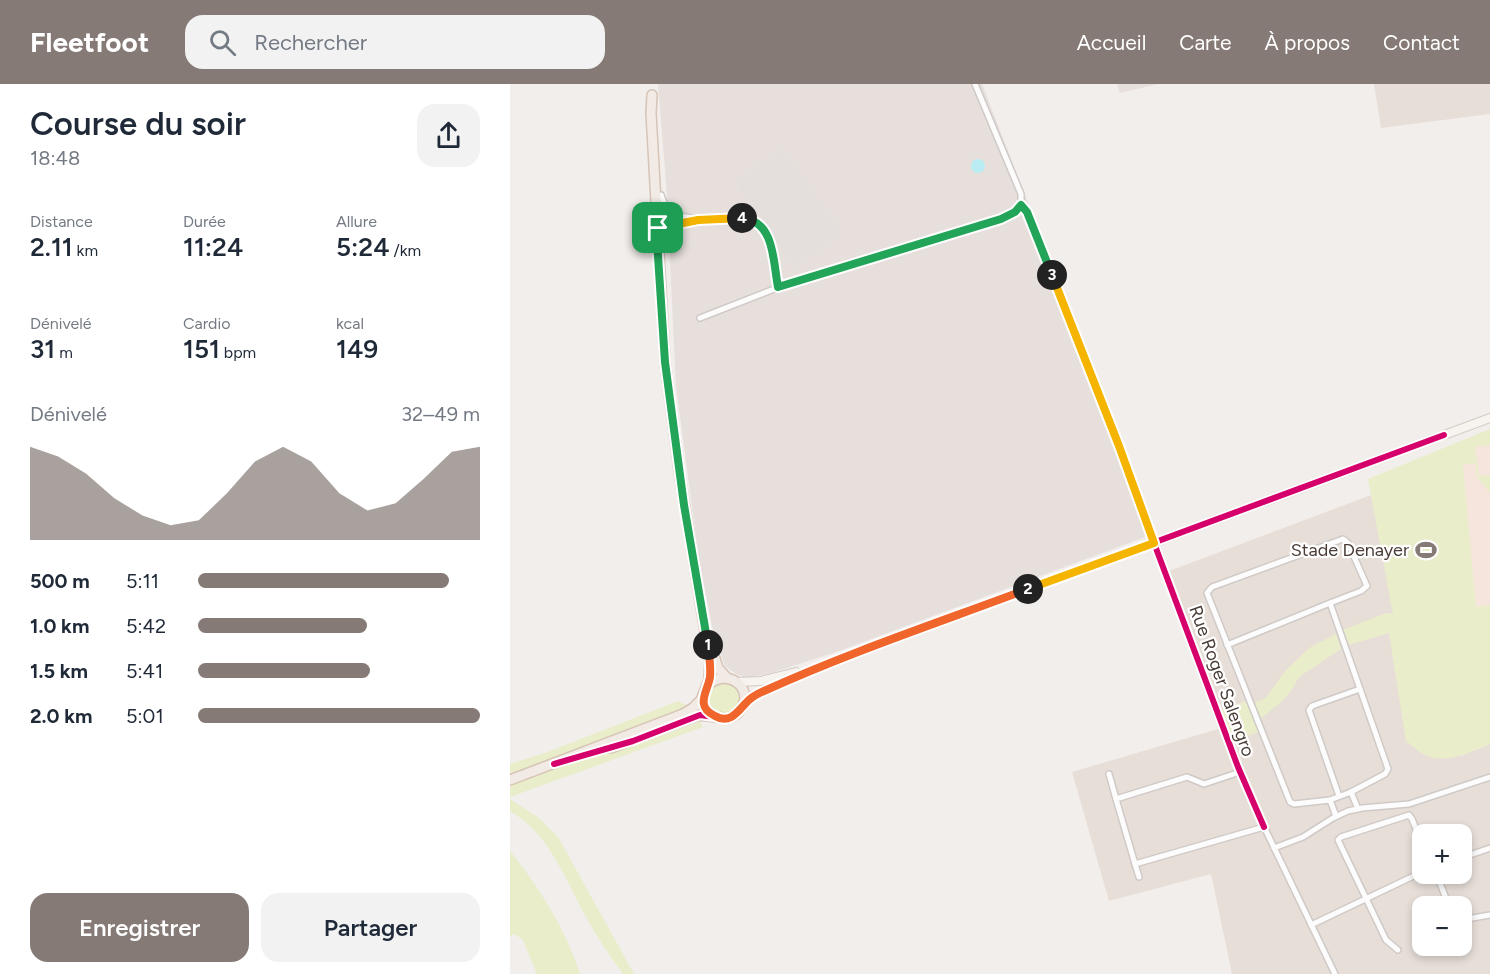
<!DOCTYPE html>
<html lang="fr">
<head>
<meta charset="utf-8">
<style>
	body { margin:0; font-family:Figtree,sans-serif; background:#f2f2f3; color:#1f2937; height:100vh; display:flex; flex-direction:column; font-size:22px; white-space:nowrap }
	* { box-sizing:border-box; margin:0 }
	p { font-size:20px; color:#747a83 }
	.icon { flex:none; width:33px; height:33px; fill:none; stroke:currentColor; stroke-width:2; stroke-linecap:round; stroke-linejoin:round }
	.map { position:relative; flex:1; overflow:hidden }
	.drawer { display:flex; flex-direction:column; background:#fff; width:510px }
	.drawer>* { flex:none }
	.fabs { position:absolute; left:902px; top:740px; display:grid; gap:12px }
	.fabs a { display:grid; place-items:center; width:60px; height:60px; border-radius:12px; background:#fff; box-shadow:0 3px 9px #0003; font-size:30px }
	.pin { position:absolute; display:grid; place-items:center; width:51px; height:51px; color:#fff; margin:-26px; border-radius:12px; box-shadow:0 3px 9px #0006 }
	.km { position:absolute; width:30px; height:30px; margin:-15px; border-radius:50%; background:#222; color:#fff; font-size:16px; line-height:30px; text-align:center }
	.round { display:grid; place-items:center; flex:none; width:63px; height:63px; border-radius:18px; background:#f2f2f3 }
	.head { display:flex; align-items:center; justify-content:space-between; height:102px; padding:0 30px }
	h1 { font-size:33px; font-weight:600; line-height:45px }
	.metrics { display:grid; grid-template-columns:repeat(3,1fr); gap:9px; height:102px; padding:6px 30px }
	.metrics div { display:grid; align-content:center }
	.metrics b { font-size:26px; font-weight:600 }
	.metrics small { font-size:16px; font-weight:400 }
	.metrics p { font-size:16px }
	.chart { height:168px; padding:12px 30px }
	.chart p { display:flex; justify-content:space-between }
	.chart svg { width:100%; height:108px; margin-top:6px; fill:#857a75; opacity:.7 }
	.action { display:flex; gap:12px; margin-top:auto; padding:12px 30px }
	.action a { flex:1; height:69px; border-radius:18px; background:#857a75; color:#fff; font-size:24px; font-weight:600; line-height:69px; text-align:center }
	.action a+a { background:#f2f2f3; color:#1f2937 }
	ul { padding:0 30px; list-style:none; font-size:20px }
	li { display:grid; grid-template-columns:96px 72px 1fr; align-items:center; height:45px }
	li i { height:15px; border-radius:8px; background:#857a75 }
	header { display:flex; align-items:center; gap:36px; box-sizing:border-box; height:84px; padding:0 30px; background:#857a75; color:#fff }
	header strong { font-size:28px }
	nav { display:flex; gap:33px; margin-inline-start:auto; font-size:21px }
	.search { width:420px; height:54px; background:#f2f2f3; display:flex; align-items:center; gap:15px; box-sizing:border-box; padding:0 21px; border-radius:18px; color:#747a83; font-size:22px }
	main { display:flex; flex:1; min-height:0 }
	.map>svg:first-child { display:block }
</style>
</head>
<body>
<header>
<strong>Fleetfoot</strong>
<div class="search"><svg class="icon" aria-label="search" viewBox="0 0 24 24"><circle cx="10" cy="10" r="6"/><path d="M15 15l6 6"/></svg>Rechercher</div>
<nav><a>Accueil</a><a>Carte</a><a>À propos</a><a>Contact</a></nav>
</header>
<main>
<section class="drawer">
<div class="head"><div><h1>Course du soir</h1><p>18:48</p></div><a class="round"><svg class="icon" aria-label="share" viewBox="0 0 24 24"><path d="M12 15V3M7 8l5-5 5 5M5 13v7h14v-7"/></svg></a></div>
<div class="metrics">
<div><p>Distance</p><b>2.11<small> km</small></b></div>
<div><p>Durée</p><b>11:24</b></div>
<div><p>Allure</p><b>5:24<small> /km</small></b></div>
</div>
<div class="metrics">
<div><p>Dénivelé</p><b>31<small> m</small></b></div>
<div><p>Cardio</p><b>151<small> bpm</small></b></div>
<div><p>kcal</p><b>149</b></div>
</div>
<div class="chart"><p><span>Dénivelé</span>32–49 m</p>
<svg viewBox="0 0 160 44" preserveAspectRatio="none"><path d="M0 44V6L10 10L20 17L30 27L40 34L50 38L60 36L70 25L80 12L90 6L100 12L110 25L120 32L130 29L140 19L150 8L160 6V44z"/></svg>
</div>
<ul>
<li><b>500 m</b>5:11<i style="width:89%"></i></li>
<li><b>1.0 km</b>5:42<i style="width:60%"></i></li>
<li><b>1.5 km</b>5:41<i style="width:61%"></i></li>
<li><b>2.0 km</b>5:01<i style="width:100%"></i></li>
</ul>
<div class="action"><a>Enregistrer</a><a>Partager</a></div>
</section>
<div class="map">
<svg width="980" height="890" viewBox="0 0 980 890">
	<rect width="100%" height="100%" fill="#f2eeeb"/>
	<g fill="#e7ded8" fill-rule="evenodd">
		<path d="M864,0H980V30L871,44Z"/>
		<path d="M861,411L884,531L877,529L951,672L980,660V890H722L701,790L599,817L562,688L708,645L651,490ZM912,750H951V789H912ZM912,822H951V861H912Z"/>
	</g>
	<path fill="#f6e5dd" d="M980,345V521L966,523L953,397L952,357Z"/>
	<g fill="#e6dfdc">
		<path d="M148,0H472L646,449L329,567L261,589L237,594L226,590L215,582L202,542L190,481L166,303L157,111Z"/>
		<path d="M607,0H648L610,9Z"/>
	</g>
	<g fill="#eaedc9">
		<path d="M980,345V361L965,363L969,392L980,391V409L967,393L965,379L953,381L966,523L980,521V660C962,667 940,679 920,673C912,671 903,662 896,657L879,549L838,561L833,546L876,529L883,530L858,395Z"/>
		<path d="M826,550L831,565L789,593L781,607L769,620L750,635L744,619L756,614L775,587L799,564Z"/>
		<circle cx="214" cy="614" r="15"/>
		<path d="M168,617L177,622L157,632L99,654L104,668L190,638L193,643L0,713V680L35,669Z"/>
		<path d="M736,617L748,648L721,659L709,627Z"/>
		<path d="M0,715L29,734L48,753L124,890H113C99,871 86,852 75,831C54,793 39,749 0,727Z"/>
		<path d="M0,767C29,803 56,846 70,890H27L13,856L5,850L0,852Z"/>
	</g>
	<path fill="#e4dfdc" d="M273,66L331,149L284,182L226,98Z"/>
	<circle fill="#b9edf3" cx="468" cy="82" r="7"/>
	<g fill="none" stroke-linecap="round" stroke-linejoin="round">
		<defs>
			<g id="minor">
				<path d="M465,0L511,110V121L517,128L609,362L728,683L757,749L825,890"/>
				<path d="M151,111L156,124L165,132"/>
				<path d="M149,142C158,128 171,132 186,135"/>
				<path d="M153,155C154,150 156,147 160,144C175,134 238,128 251,141C263,152 265,187 268,203"/>
				<path d="M190,234L282,198L491,135L503,129L511,121"/>
				<path d="M717,561L820,519"/>
				<path d="M730,688L694,700L677,693L606,715L625,780L754,743"/>
				<path d="M599,690L606,715"/>
				<path d="M829,712L799,626L802,622L850,605"/>
				<path d="M820,716L784,720L780,718L697,509L702,503L833,455L838,459L857,502L851,507L820,519L878,685L875,690L841,708"/>
				<path d="M826,732L820,716L841,708L848,725"/>
				<path d="M764,764L793,753L823,734L838,727L852,724L899,720L980,693"/>
				<path d="M951,774L980,764"/>
				<path d="M625,780L629,793"/>
				<path d="M926,789L939,822"/>
				<path d="M951,836L980,831"/>
				<path d="M801,841L912,788"/>
				<path d="M888,866L876,856L828,756L831,753L899,731L902,735L912,760"/>
			</g>
			<g id="secondary">
				<path d="M227,598L251,597L286,588"/>
				<path d="M233,621L246,611L311,582L980,334"/>
			</g>
			<g id="primary">
				<path d="M203,568L208,584L216,593"/>
				<path d="M101,664L187,632C202,629 220,642 231,625C245,604 217,583 198,601"/>
				<path d="M0,696L173,630L183,624L191,616L199,596L200,578L170,393L155,278L141,29L142,11"/>
			</g>
		</defs>
		<use href="#minor" stroke="#cfcac7" stroke-width="8"/>
		<use href="#secondary" stroke="#d4cac3" stroke-width="10"/>
		<use href="#primary" stroke="#d6c4b7" stroke-width="12"/>
		<use href="#minor" stroke="#fdfcfc" stroke-width="5"/>
		<use href="#secondary" stroke="#f7f3ef" stroke-width="8"/>
		<use href="#primary" stroke="#f2eae4" stroke-width="9"/>
		<defs>
			<g id="cycleway">
				<path d="M644,459L728,683L754,743"/>
				<path d="M44,680L123,657L190,631L212,634L221,633L229,628L233,621L243,612L311,582L934,351"/>
			</g>
		</defs>
		<use href="#cycleway" stroke="#fff" stroke-width="10"/>
		<use href="#cycleway" stroke="#d6006c" stroke-width="6"/>
	</g>
	<g fill="none" stroke-linecap="round" stroke-linejoin="round">
		<defs>
			<path id="split-1" d="M148,144L147,157L155,278L174,421L198,561"/>
			<path id="split-2" d="M198,561C199,571 201,582 200,593C198,607 184,622 205,632C219,640 227,629 235,620C240,614 247,610 254,607C340,568 430,538 518,505"/>
			<path id="split-3" d="M518,505L644,459L609,362L542,191"/>
			<path id="split-4" d="M232,134C265,137 263,178 268,203L491,135L505,128L511,121L517,128L542,191"/>
			<path id="split-5" d="M148,144L152,137L163,141L188,136L232,134"/>
		</defs>
		<use href="#split-1" stroke="#fff" stroke-width="12"/>
		<use href="#split-2" stroke="#fff" stroke-width="12"/>
		<use href="#split-3" stroke="#fff" stroke-width="12"/>
		<use href="#split-4" stroke="#fff" stroke-width="12"/>
		<use href="#split-5" stroke="#fff" stroke-width="12"/>
		<use href="#split-1" stroke="#22a559" stroke-width="8"/>
		<use href="#split-2" stroke="#f0652b" stroke-width="8"/>
		<use href="#split-3" stroke="#f5b400" stroke-width="8"/>
		<use href="#split-4" stroke="#22a559" stroke-width="8"/>
		<use href="#split-5" stroke="#f5b400" stroke-width="8"/>
	</g>
	<defs>
		<symbol id="stadium-bare" viewBox="-9 -9 18 18"><path d="M0-5a6.5 5 0 1 0 0 10a6.5 5 0 1 0 0-10ZM-3.5-1.8h7v3.6h-7Z" fill="#857a75" stroke="#fff" stroke-width="2.5" paint-order="stroke"/></symbol>
	</defs>
	<g fill-rule="evenodd">
		<use href="#stadium-bare" x="901" y="451" width="30" height="30"/>
	</g>
	<g text-anchor="middle" stroke-width="4.5" stroke-linejoin="round" paint-order="stroke">
		<g font-size="18" fill="#4a3c36" stroke="#fff" text-anchor="end">
			<text x="899" y="472">Stade Denayer</text>
		</g>
		<g font-size="18" fill="#4a3c36" stroke="#fff">
			<text transform="translate(712 597) rotate(70)" y="6">Rue Roger Salengro</text>
		</g>
	</g>
</svg>
<div class="fabs">
<a>+</a>
<a>−</a>
</div>
<div class="pin" style="left:148px;top:144px;background:#1e9e55"><svg class="icon" aria-label="arrive" viewBox="0 0 24 24"><path d="M6 21V4h12l-3 4 3 4H6"/></svg></div>
<b class="km" style="left:198px;top:561px">1</b>
<b class="km" style="left:518px;top:505px">2</b>
<b class="km" style="left:542px;top:191px">3</b>
<b class="km" style="left:232px;top:134px">4</b>
</div>
</main>
</body>
</html>
